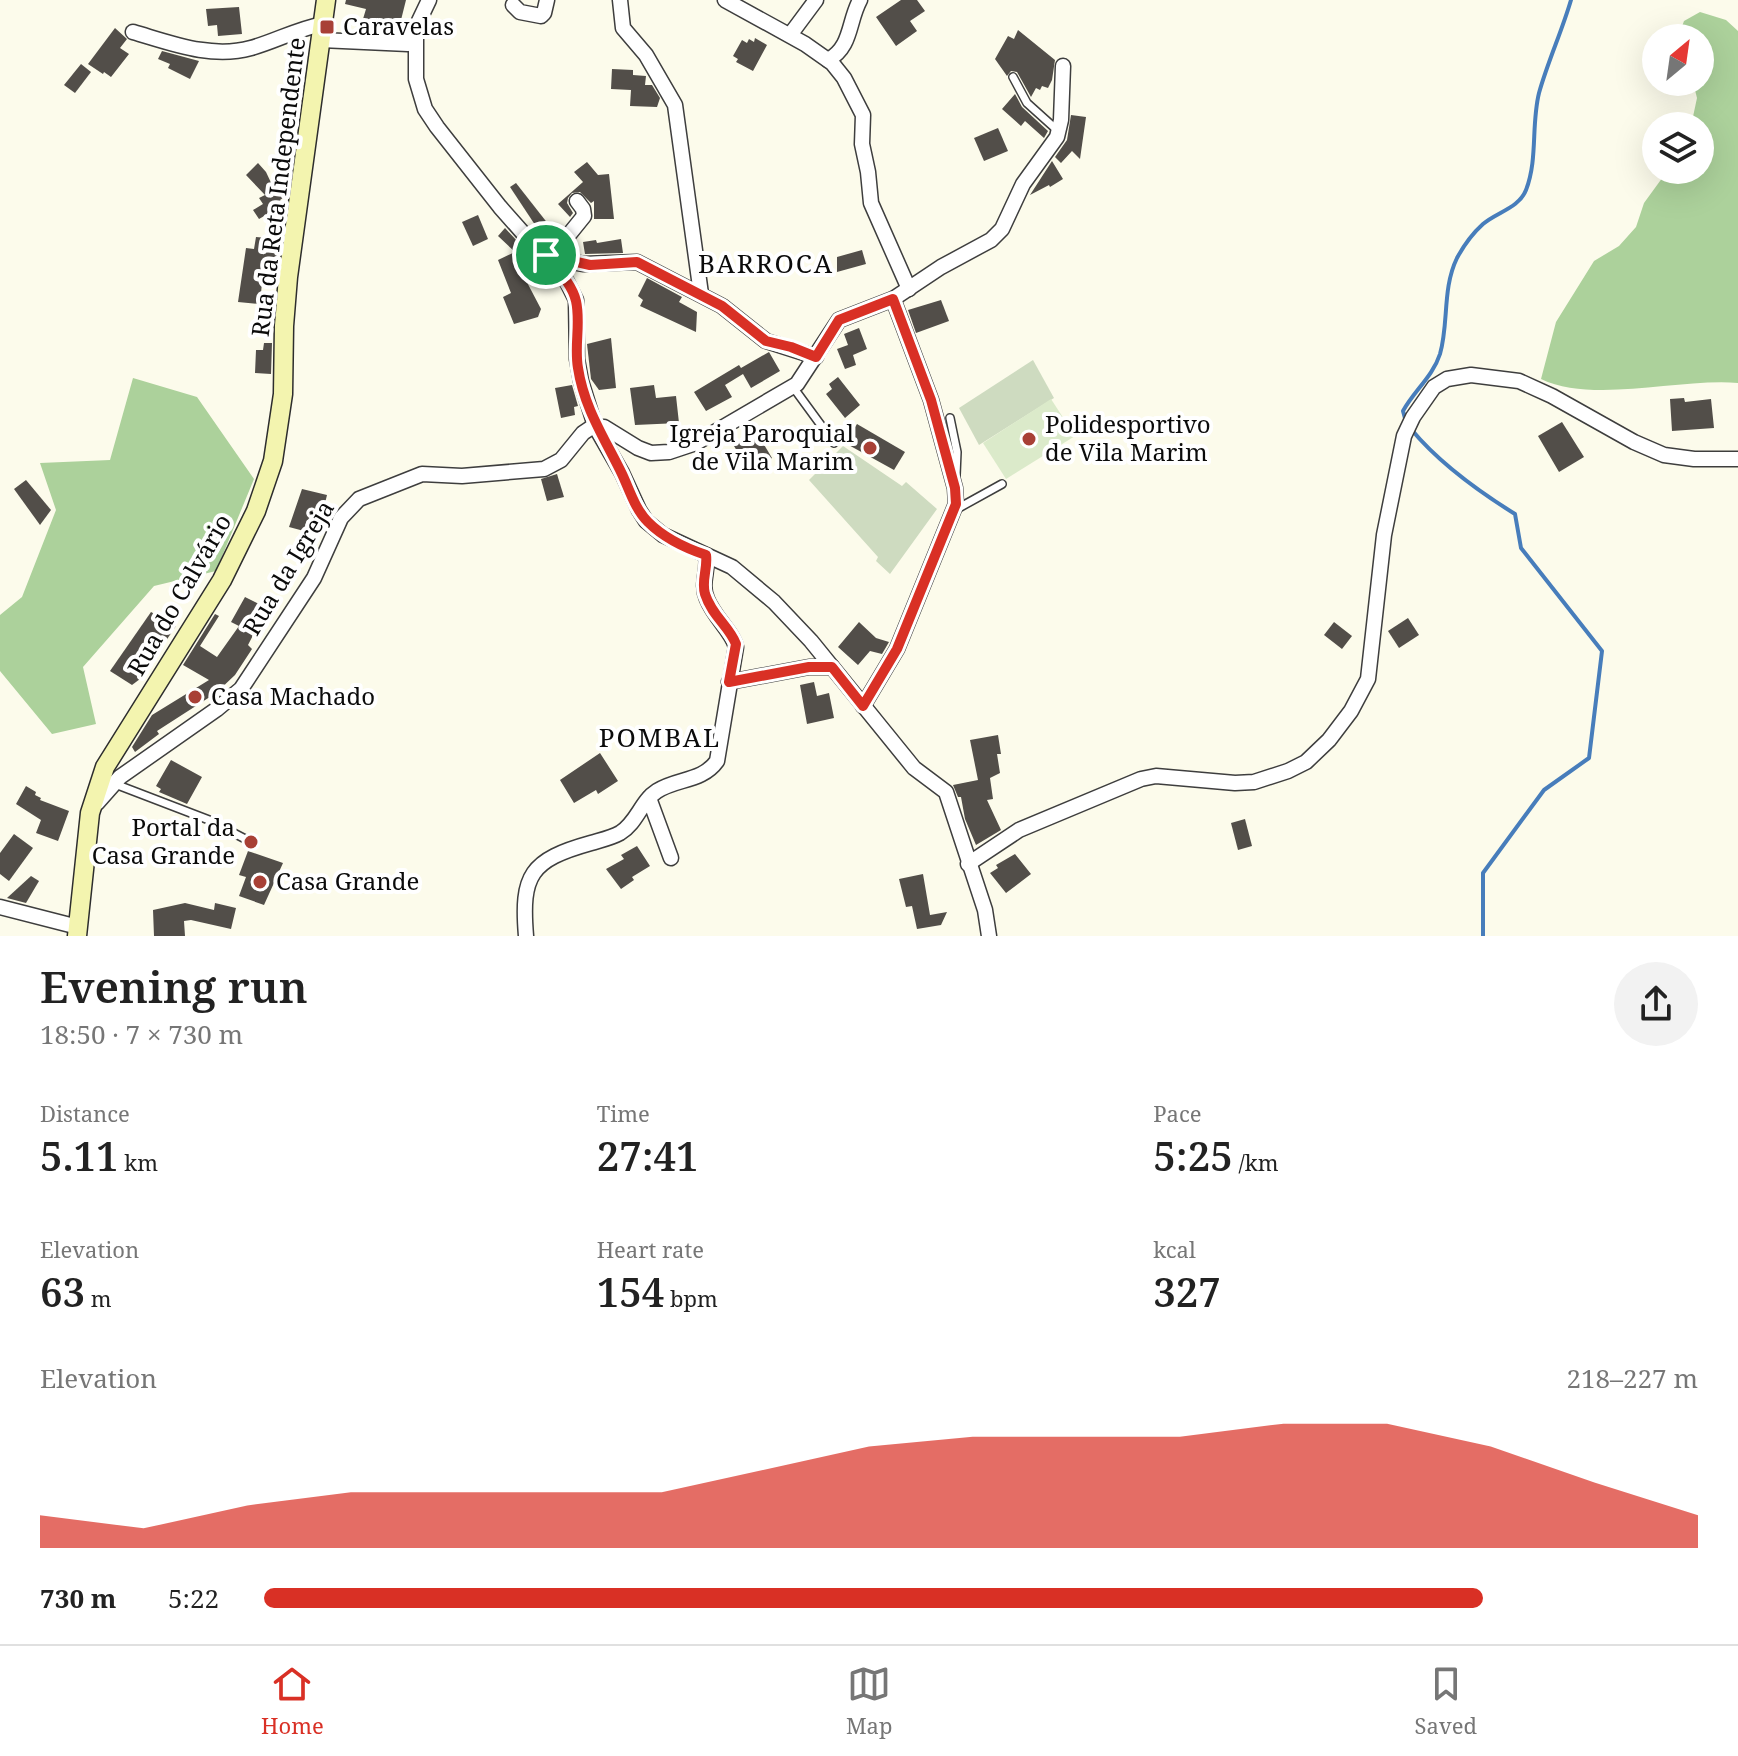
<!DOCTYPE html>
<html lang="en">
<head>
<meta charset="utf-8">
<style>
	body { margin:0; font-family:"Noto Serif",serif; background:#f2f2f2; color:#222; height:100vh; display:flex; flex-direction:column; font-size:30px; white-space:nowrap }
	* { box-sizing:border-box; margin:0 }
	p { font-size:26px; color:#767676 }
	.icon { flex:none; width:44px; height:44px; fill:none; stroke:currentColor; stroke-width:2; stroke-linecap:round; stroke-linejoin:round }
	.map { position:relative; height:936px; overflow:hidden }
	.sheet { display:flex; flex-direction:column; background:#fff; flex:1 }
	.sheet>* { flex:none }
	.needle { width:52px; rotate:29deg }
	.buttons { position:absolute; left:1642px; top:24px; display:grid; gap:16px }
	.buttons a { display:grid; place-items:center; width:72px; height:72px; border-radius:50%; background:#fff; box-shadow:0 8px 32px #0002; font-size:40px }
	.pin { position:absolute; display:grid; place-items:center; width:68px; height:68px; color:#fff; margin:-34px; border:4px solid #fff; border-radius:50%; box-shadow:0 2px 8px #0007 }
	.round { display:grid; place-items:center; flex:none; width:84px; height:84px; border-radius:42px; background:#f2f2f2 }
	.headline { display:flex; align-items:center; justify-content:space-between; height:136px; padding:0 40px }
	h1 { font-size:44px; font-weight:600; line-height:60px }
	.figures { display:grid; grid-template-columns:repeat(3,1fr); gap:12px; height:136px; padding:8px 40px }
	.figures div { display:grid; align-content:center }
	.figures b { font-size:40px; font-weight:600 }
	.figures small { font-size:22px; font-weight:400 }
	.figures p { font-size:22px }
	.chart { height:224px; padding:16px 40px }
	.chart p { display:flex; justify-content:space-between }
	.chart svg { width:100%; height:144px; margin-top:8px; fill:#d93025; opacity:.7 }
	ul { padding:0 40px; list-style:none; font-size:26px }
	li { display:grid; grid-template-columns:128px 96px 1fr; align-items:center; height:60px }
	li i { height:20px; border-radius:10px; background:#d93025 }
	.dock { display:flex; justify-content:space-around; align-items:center; height:112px; border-top:2px solid #e0e0e0; background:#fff; font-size:22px; color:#767676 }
	.dock a { display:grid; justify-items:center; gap:4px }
	.dock .selected { color:#d93025 }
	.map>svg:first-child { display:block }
</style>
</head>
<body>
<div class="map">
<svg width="1738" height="936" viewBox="0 0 1738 936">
	<rect width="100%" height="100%" fill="#fcfbeb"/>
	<g fill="#acd19b">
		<path d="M1700,12L1726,20L1738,31V383C1680,378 1593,404 1541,379L1556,322L1594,261L1619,246L1636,227L1644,203L1668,170H1700V126H1691L1697,98L1693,82H1700V38H1678L1684,21Z"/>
		<path d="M133,378L197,397L254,479L216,571L154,586L83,667L96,724L52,734L0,671V615L22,597L56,510L40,463L110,460Z"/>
	</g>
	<g fill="#cedbc0">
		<path d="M1033,360L1054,398L979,445L959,408Z"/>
		<path d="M843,446L902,486L906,482L937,509L890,574L876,561L878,557L809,480Z"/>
	</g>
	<path fill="#dbeaca" d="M1051,399L1075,436L1006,479L983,443Z"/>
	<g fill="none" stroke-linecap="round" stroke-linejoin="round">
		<g stroke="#477dbb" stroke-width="4">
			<path d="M1406,422L1403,411C1414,391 1433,376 1440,354C1449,323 1442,289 1457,258C1464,245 1473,233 1483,224C1497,212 1519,208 1526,190C1538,159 1531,125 1539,93C1548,61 1562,31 1571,0"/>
			<path d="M1411,429C1439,463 1478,491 1515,514L1521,548L1602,651L1589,758L1544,790L1483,873V936"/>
		</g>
	</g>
	<g fill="#524e49">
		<path d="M346,0H406L399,28L363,19L366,9L345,4Z"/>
		<path d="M901,0H917L925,11L910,21L917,31L896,46L876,17Z"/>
		<path d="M239,7L242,34L218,36L217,25L208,26L206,9Z"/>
		<path d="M115,28L127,39L120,48L129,54L111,77L104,72L103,74L88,64Z"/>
		<path d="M1018,30L1055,60L1052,80L1048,88L1042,86L1040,90L1036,88L1031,97L1017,72L1011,71L1007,76L995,59L1008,36L1014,39Z"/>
		<path d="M755,38L767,45L753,71L736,62L738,59L733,56L742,40L747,43L749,39L754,42Z"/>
		<path d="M162,51L199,61L190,79L168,68L170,64L158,59Z"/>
		<path d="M81,64L91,72L75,93L64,85Z"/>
		<path d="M612,69L633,70V75L646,76L645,85H652L660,98L657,107L630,106L631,90L611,89Z"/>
		<path d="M1015,94L1022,107L1048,131L1044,138L1025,121L1021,126L1002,109Z"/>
		<path d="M1071,115L1086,117L1080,159L1072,151L1061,163L1055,157L1067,140Z"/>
		<path d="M998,128L1008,151L984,161L974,138Z"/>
		<path d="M1052,161L1063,179L1050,187L1049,185L1030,195Z"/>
		<path d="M587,162L598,175L609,174L614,219H594V201L591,203L580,192L572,193L568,198L567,203L573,213L570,217L558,204L583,182L574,172Z"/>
		<path d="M258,163L266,172L274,189L280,185L286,196L280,200L285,210L283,214L278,208L259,219L253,210L263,204L259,198L265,195L246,175Z"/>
		<path d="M516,183L556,234L547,243L510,187Z"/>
		<path d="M478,215L488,239L473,246L462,222Z"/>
		<path d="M505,228L518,242L528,266L520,269L541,309L538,317L514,324L503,297L511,293L498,260L515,252L498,236Z"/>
		<path d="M256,237L279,239L277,263L264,261L260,304L238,302L246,248L254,249Z"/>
		<path d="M621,239L623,253L585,254L583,242L596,240L597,243Z"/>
		<path d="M862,250L866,264L837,272V257Z"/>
		<path d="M647,278L682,297L679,302L697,312L696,332L640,306L643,300L638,296Z"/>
		<path d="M941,300L949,321L916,333L908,310Z"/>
		<path d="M859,328L867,349L853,355L856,365L845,369L837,349L848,345L844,334Z"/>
		<path d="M611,338L616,388L599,390L591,379L587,344Z"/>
		<path d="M264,343H272L271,374L255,373L256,350H263Z"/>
		<path d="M769,352L780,371L751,388L743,374L725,385L732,397L706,411L694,392L739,365L741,368Z"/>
		<path d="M838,377L860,405L845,418L826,394L832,389L829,384Z"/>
		<path d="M572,385L578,406L574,407L575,415L561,418L555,388Z"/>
		<path d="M654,385L656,398L676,396L679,423L635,425L630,388Z"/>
		<path d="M1684,398L1685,402L1711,399L1714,428L1672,431L1670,399Z"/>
		<path d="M1562,422L1584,457L1559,472L1538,436Z"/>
		<path d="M857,424L905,452L894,470L845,443Z"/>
		<path d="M757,433L772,458L749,471L734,446Z"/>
		<path d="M557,474L564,497L547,501L541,479Z"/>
		<path d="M26,480L51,510L40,525L14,489Z"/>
		<path d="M302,489L327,495L320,524L307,520L304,531L289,527Z"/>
		<path d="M245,597L267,608L248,645L252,649L235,675L216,693L157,731L159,734L135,752L132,747L152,715L209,680L183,665L215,614L219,616L200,646L217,657L239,626L231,622Z"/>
		<path d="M151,612L176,626L140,679L132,685L110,671Z"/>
		<path d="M1408,618L1419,635L1399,648L1388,631Z"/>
		<path d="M859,622L876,638L889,642L882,654L870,651L858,665L838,647Z"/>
		<path d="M1334,622L1352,636L1342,649L1324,635Z"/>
		<path d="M814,682L817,696L829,693L834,718L807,724L800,685Z"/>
		<path d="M998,735L1001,754H997L1000,773L990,778L993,799L987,800L1001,830L976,845L965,819L961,797H958L953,785L978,780L970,740Z"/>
		<path d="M600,753L618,781L598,794L596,790L574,803L560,780Z"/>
		<path d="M171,760L202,777L187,804L159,792L161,789L156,786Z"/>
		<path d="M26,786L36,792L35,795L41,798L40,800L69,811L58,841L36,833L41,820L16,804Z"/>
		<path d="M1245,819L1252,846L1238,850L1231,823Z"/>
		<path d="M14,834L33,848L9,881L0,874V853Z"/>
		<path d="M637,846L650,866L632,877L634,880L621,889L606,869L624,859L621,855Z"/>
		<path d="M248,851L283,863L264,905L239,896L246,877L239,875Z"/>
		<path d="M1015,854L1031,874L1006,893L990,873L998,868L996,865Z"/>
		<path d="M923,874L930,915L947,912L941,925L917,929L912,906L906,907L899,879Z"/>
		<path d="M31,876L39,881L26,903L7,898Z"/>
		<path d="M185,903L214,910L215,903L236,908L231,929L191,920L184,921L185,936H154L153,910Z"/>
	</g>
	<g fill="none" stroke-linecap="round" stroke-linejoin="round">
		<defs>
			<g id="lane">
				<path d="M1013,77L1027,103L1057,130"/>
				<path d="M793,387L834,443"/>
				<path d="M950,418L957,452L956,475"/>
				<path d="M955,510L1002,484"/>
				<path d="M115,784L209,820L249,841"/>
			</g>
			<g id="street">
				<path d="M620,0L623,28L646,55L675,105L701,294"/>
				<path d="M725,0L805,44L832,63L844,78L863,115L862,144L868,172L871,203L909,289"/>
				<path d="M513,5L520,12L541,16L544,13L547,0"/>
				<path d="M416,28V79L425,109L437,127L500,207L538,250L555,259L584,264L637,262L722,306L766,341L816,357"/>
				<path d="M133,32C171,43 211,59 251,48C276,41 297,29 323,24"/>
				<path d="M790,35L816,0"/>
				<path d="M321,40L408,44L429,0"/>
				<path d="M828,60C852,47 848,22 860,0"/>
				<path d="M546,255L567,282L576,300L577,359L581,381L595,426L622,473L639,510L646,521L663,535L732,567L774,602L811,641L914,768L946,792L985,910L989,936"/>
				<path d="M555,259L563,242L584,216L583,209L577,201"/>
				<path d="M729,682L809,667H832"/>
				<path d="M863,706L897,649L956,504L955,488L931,400L893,299"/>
				<path d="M649,798L671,858"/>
				<path d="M97,803L120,777L217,709L241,689L314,578L341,518L359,499L422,474L462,476L544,469L561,460L583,433L592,427H604L638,448L651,453L669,452L696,443L797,384L839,320L893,299L941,267L991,240L1002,229L1023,184L1057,137L1061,120L1063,66"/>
				<path d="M968,864L1019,830L1141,779L1156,776L1235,783L1254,782L1288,771L1306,762L1329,740L1351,711L1368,679L1384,535L1404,436L1413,417L1434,387L1447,379L1471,375L1519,381L1552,396L1634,442L1664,455L1694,459H1738"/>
				<path d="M0,907L78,927"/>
				<path d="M526,936C521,875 530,860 591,843C601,840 611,838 620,833C637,823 641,801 657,791C677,778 702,782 717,761L736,647C733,633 714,617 707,599C700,583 709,571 706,555"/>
			</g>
			<path id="secondary" d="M77,936L90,813L105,767L222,580L256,511L273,461L283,394L284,326L288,277L326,0"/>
		</defs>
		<use href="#lane" stroke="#3e3e3e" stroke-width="10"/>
		<use href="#street" stroke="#3e3e3e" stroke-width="17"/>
		<use href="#secondary" stroke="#2d2d2d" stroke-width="21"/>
		<use href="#lane" stroke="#fff" stroke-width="7"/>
		<use href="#street" stroke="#fff" stroke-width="14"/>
		<use href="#secondary" stroke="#f3f4af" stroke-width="18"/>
	</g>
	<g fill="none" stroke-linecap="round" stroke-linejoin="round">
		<defs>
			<path id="route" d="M546,255L590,265L637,262L722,306L766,341L791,347L816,357L839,320L893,299L931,400L955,488L956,504L897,649L863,706L832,667H809L729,682L736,644C729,626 712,616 705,594C701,580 708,569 706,555C685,548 664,538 648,522C635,509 630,491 622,474C605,439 584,408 578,368C574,346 581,323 576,301C572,284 557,269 546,255Z"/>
		</defs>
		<use href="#route" stroke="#fff" stroke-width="16"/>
		<use href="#route" stroke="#d93025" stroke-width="10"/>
	</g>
	<g fill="#a84036" stroke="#fff" stroke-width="3">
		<rect x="319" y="19" width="16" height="16" rx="4"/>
		<circle cx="1029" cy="439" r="8"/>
		<circle cx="870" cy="448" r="8"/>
		<circle cx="195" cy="697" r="8"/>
		<circle cx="251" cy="842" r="8"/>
		<circle cx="260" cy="882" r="8"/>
	</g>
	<g text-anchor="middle" stroke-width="8" stroke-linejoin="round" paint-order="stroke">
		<g font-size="24" fill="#0b0b0b" stroke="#fff" text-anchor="start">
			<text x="343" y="35">Caravelas</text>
			<text x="1045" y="433">Polidesportivo<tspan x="1045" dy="28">de Vila Marim</tspan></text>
			<text x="854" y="442" text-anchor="end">Igreja Paroquial<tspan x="854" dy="28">de Vila Marim</tspan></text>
			<text x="211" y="705">Casa Machado</text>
			<text x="235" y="836" text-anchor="end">Portal da<tspan x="235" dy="28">Casa Grande</tspan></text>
			<text x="276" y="890">Casa Grande</text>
		</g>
		<g font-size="24" fill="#0b0b0b" stroke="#fff">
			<text transform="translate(279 187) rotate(-83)" y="8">Rua da Reta Independente</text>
			<text transform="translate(289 568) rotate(-59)" y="8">Rua da Igreja</text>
			<text transform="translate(180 595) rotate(-60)" y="8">Rua do Calvário</text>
		</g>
		<g font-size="26" letter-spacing="2" fill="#0b0b0b" stroke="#fff">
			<text x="766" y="273">BARROCA</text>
			<text x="660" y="747">POMBAL</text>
		</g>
	</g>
</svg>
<div class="buttons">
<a><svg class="needle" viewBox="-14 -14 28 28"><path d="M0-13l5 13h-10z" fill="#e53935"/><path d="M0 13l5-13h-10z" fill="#767676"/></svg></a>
<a><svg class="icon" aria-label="layers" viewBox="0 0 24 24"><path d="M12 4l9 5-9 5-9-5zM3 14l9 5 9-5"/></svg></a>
</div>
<div class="pin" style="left:546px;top:255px;background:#1e9e55"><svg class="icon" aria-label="arrive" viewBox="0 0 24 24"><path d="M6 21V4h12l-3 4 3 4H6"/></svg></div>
</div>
<section class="sheet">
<div class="headline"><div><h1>Evening run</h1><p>18:50 · 7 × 730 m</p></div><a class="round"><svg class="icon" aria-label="share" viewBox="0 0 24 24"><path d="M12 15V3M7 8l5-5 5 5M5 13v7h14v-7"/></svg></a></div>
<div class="figures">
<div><p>Distance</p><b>5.11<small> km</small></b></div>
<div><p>Time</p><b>27:41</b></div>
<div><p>Pace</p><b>5:25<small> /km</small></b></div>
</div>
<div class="figures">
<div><p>Elevation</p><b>63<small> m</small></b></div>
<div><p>Heart rate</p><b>154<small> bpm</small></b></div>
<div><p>kcal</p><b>327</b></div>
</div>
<div class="chart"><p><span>Elevation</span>218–227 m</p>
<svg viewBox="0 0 160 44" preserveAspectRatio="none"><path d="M0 44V34L10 38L20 31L30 27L40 27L50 27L60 27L70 20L80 13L90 10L100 10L110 10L120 6L130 6L140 13L150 24L160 34V44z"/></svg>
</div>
<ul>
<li><b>730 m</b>5:22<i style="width:85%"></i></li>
</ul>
</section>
<nav class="dock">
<a class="selected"><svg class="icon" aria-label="home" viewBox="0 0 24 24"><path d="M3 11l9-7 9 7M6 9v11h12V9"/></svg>Home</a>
<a><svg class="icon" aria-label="map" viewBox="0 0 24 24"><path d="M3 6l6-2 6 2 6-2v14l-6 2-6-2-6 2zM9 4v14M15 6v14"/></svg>Map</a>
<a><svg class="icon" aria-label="saved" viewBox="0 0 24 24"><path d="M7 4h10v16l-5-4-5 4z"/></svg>Saved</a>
</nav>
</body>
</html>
